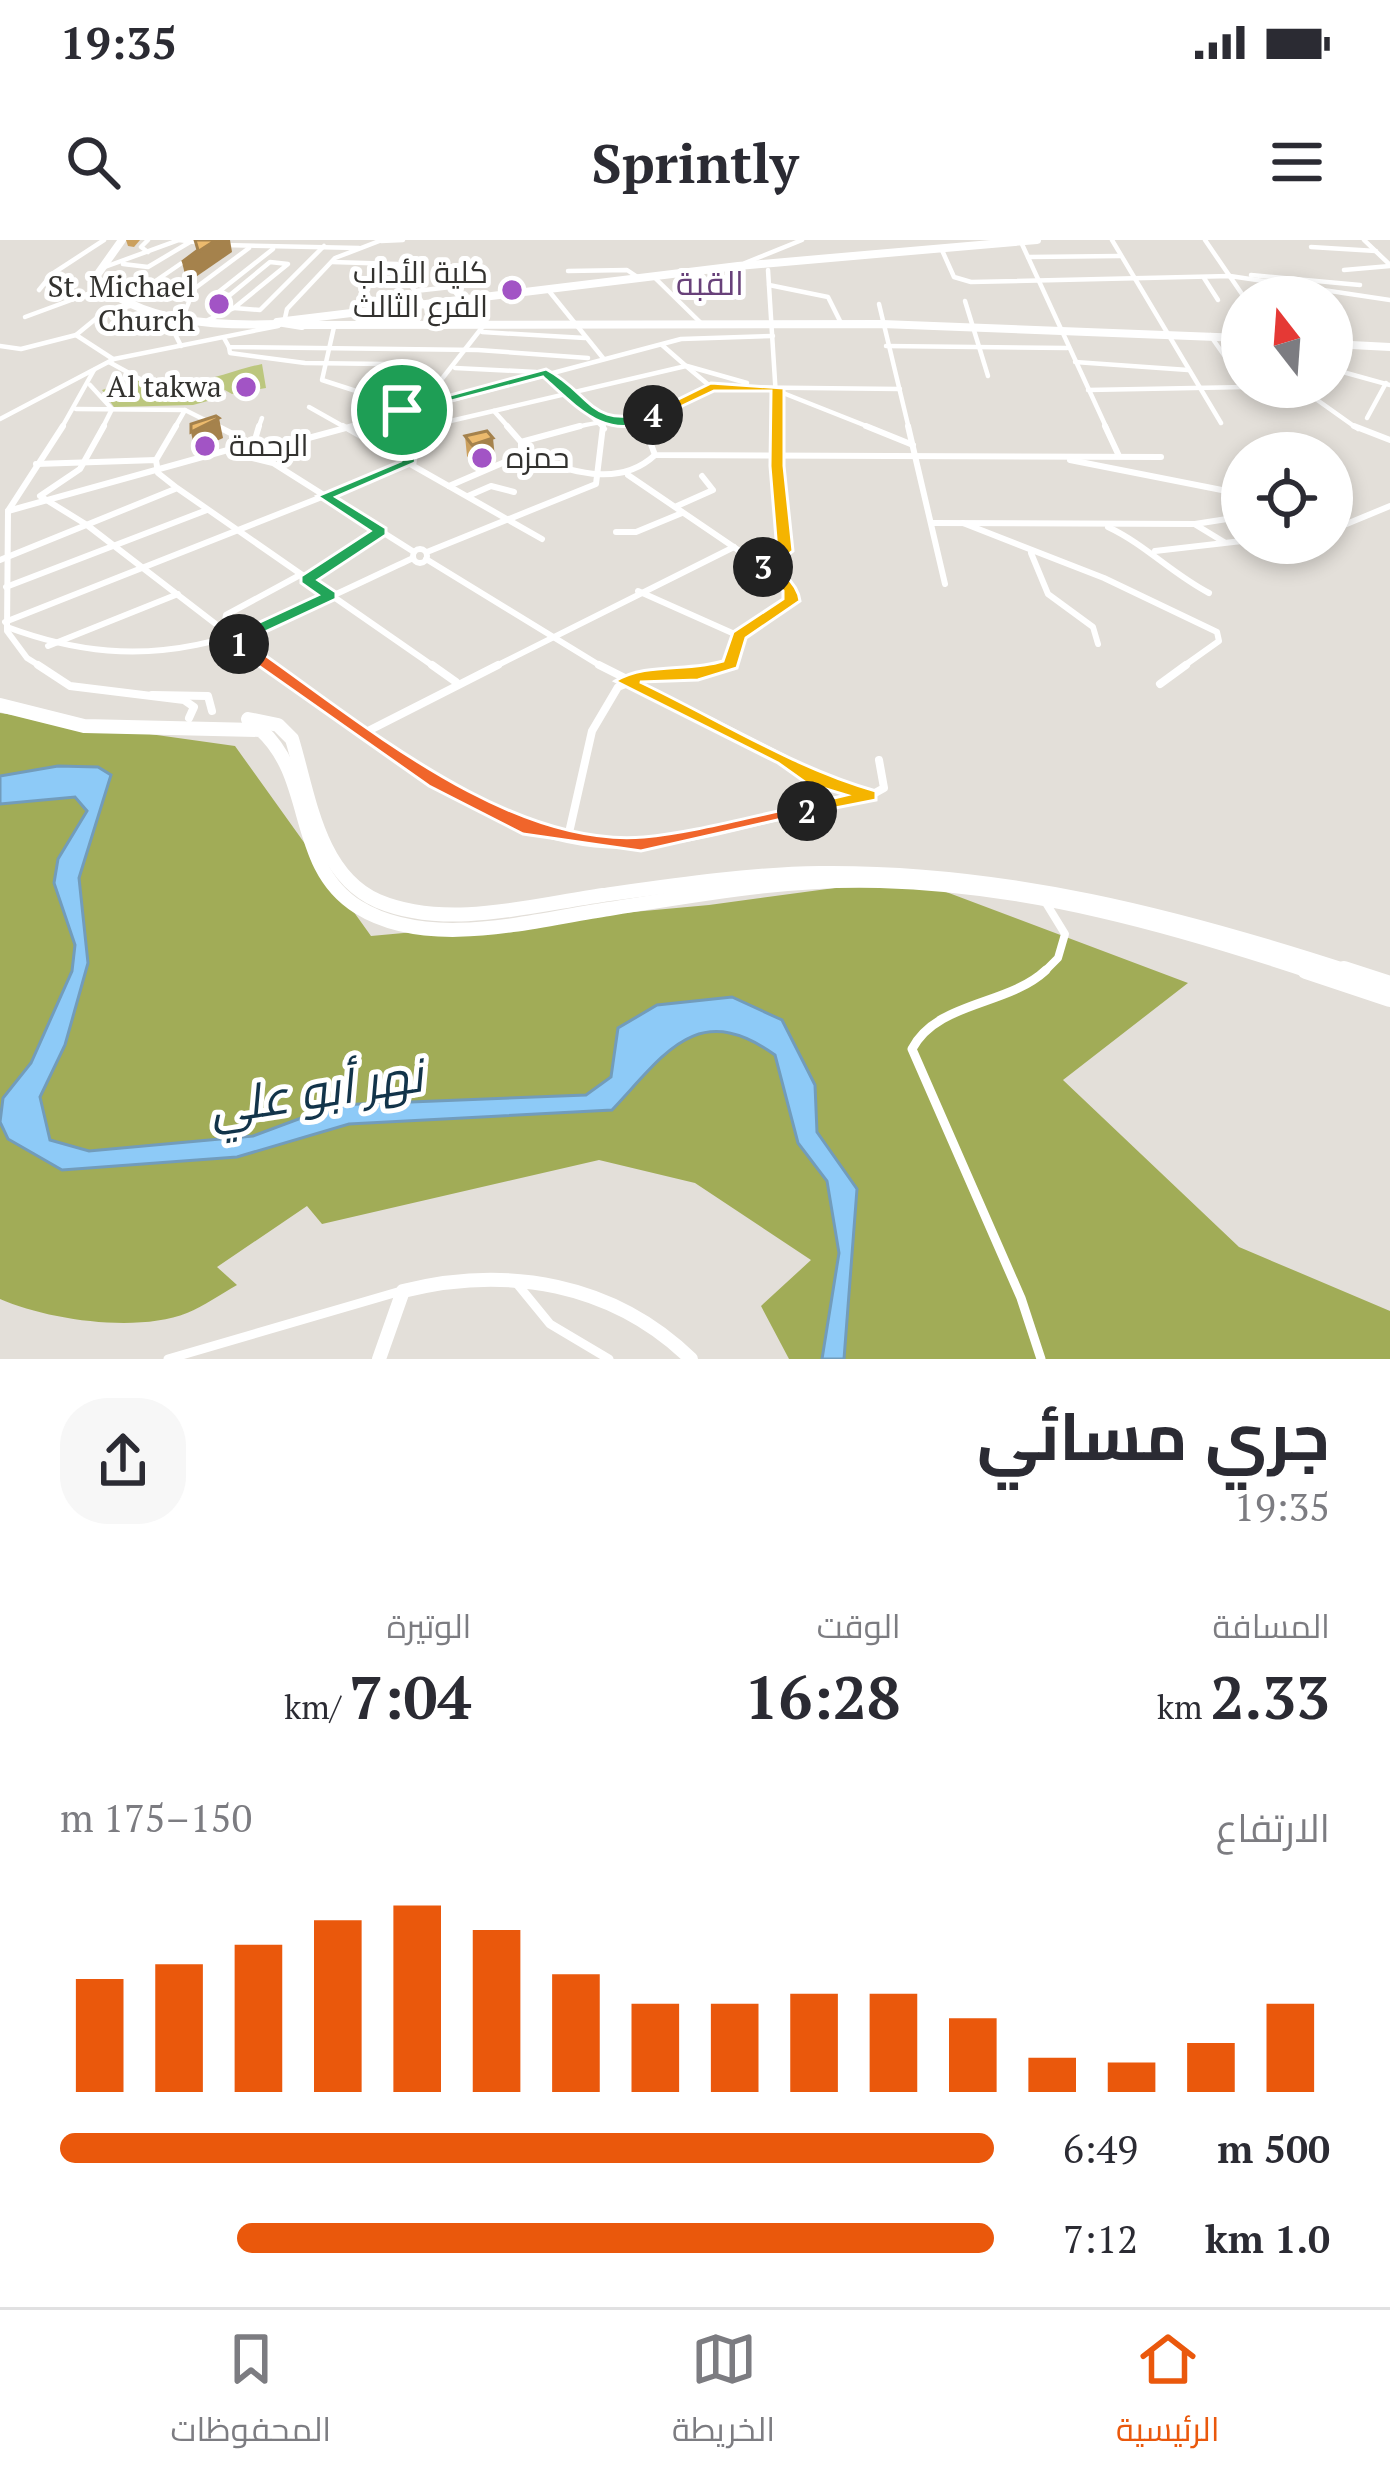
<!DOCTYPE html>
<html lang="ar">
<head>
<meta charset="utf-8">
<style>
	body { margin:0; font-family:"PT Serif",Cairo,serif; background:#f7f7f7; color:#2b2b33; direction:rtl; height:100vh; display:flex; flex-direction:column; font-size:45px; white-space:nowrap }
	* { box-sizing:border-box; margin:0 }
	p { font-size:39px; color:#7c7c81 }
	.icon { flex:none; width:66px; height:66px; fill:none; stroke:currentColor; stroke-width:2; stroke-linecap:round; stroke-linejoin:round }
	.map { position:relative; height:1119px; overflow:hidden; direction:ltr }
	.drawer { display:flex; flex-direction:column; background:#fff; flex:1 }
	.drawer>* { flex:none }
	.needle { width:78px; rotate:343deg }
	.controls { position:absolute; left:1221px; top:36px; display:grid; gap:24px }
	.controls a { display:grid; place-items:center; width:132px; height:132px; border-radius:50%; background:#fff; box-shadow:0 6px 18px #0003; font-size:60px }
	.pin { position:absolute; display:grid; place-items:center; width:102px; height:102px; color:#fff; margin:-51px; border:6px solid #fff; border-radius:50%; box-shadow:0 3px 12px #0007 }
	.km { position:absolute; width:60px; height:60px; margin:-30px; border-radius:50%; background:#222; color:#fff; font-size:33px; line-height:60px; text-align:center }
	.round { display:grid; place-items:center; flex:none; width:126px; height:126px; border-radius:48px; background:#f7f7f7 }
	.overview { display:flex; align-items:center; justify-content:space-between; height:204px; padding:0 60px }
	h1 { font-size:66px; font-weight:700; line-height:90px }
	.metrics { display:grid; grid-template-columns:repeat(3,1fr); gap:18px; height:204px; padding:12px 60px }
	.metrics div { display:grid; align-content:center }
	.metrics b { font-size:60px; font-weight:700 }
	.metrics small { font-size:33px; font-weight:400 }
	.metrics p { font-size:33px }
	.chart { height:336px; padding:24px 60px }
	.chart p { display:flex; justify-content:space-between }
	.chart svg { width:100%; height:216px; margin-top:12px; stroke:#ea580c; stroke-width:6 }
	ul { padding:0 60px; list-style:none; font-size:39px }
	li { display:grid; grid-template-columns:192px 144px 1fr; align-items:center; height:90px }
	li i { height:30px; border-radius:15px; background:#ea580c }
	.status { display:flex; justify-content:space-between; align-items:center; height:84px; padding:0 60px; background:#fff; direction:ltr }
	.status svg { height:33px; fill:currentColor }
	header { display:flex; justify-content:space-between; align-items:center; height:156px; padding:0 60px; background:#fff; font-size:54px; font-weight:700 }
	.dock { display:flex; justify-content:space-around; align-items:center; height:168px; border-top:3px solid #e1e1e2; background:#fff; font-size:33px; color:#7c7c81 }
	.dock a { display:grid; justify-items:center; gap:6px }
	.dock .active { color:#ea580c }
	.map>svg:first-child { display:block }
</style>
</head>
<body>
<div class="status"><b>19:35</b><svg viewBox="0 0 49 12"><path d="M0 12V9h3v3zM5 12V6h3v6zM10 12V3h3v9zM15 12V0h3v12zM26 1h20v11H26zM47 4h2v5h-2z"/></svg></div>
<header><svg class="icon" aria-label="menu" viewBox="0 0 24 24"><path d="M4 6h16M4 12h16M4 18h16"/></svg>Sprintly<svg class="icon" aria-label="search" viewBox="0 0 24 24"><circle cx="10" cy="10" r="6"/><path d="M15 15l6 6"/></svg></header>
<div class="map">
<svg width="1390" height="1119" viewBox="0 0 1390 1119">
	<rect width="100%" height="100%" fill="#e3dfd9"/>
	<path fill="#bcc77e" d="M262,124L266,148L232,154L223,149L226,156L193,165L114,167L102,150L136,139C171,158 224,132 262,124Z"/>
	<path fill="#a1ac57" d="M0,473L235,506L371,696L709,665L909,638L1188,743L1063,840L1239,1007L1390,1071V1119H789L761,1066L811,1020L695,943L599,920L322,984L307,966L217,1027L237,1045C221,1054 204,1066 187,1073C137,1093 48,1080 0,1059Z"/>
	<path fill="#8dcaf7" stroke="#729cbb" stroke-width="3" d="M58,526L98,527L111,535L79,638L88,723L65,805L40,857L50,900L89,911L253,896L336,865L586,855L611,837L618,788L657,765L732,757L782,780L815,845L817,892L857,949L844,1119H822L839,1013L827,941L798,903L775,815C697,759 665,814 612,870L349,884L237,917L62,930L8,899L0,882L3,858L31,823L72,731L75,705L54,643L58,619L87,571L75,557L0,564V536Z"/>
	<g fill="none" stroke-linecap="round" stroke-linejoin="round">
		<g stroke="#fff" stroke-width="4.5">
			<path d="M148,0L141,7L148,12"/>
			<path d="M1112,0L1221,183"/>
			<path d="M1205,0L1244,57"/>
			<path d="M1364,0L1389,24"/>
			<path d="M381,1L403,0"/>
			<path d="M1021,2L1107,189"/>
			<path d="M223,5L359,8"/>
			<path d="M1311,7L1376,11"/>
			<path d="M941,8L954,37L971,42L1230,36L1390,60"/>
			<path d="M273,9L216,54L230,55L270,22L288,24L234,68L260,70L324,6"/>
			<path d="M1028,17L1120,16"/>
			<path d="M332,22L397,24L426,68"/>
			<path d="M745,23L802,0"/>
			<path d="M123,24L148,27L190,2"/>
			<path d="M102,28L179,0L202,3"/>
			<path d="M768,30L778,189"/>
			<path d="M1344,30L1390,26"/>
			<path d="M568,31L627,30L639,38"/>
			<path d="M1251,35L1360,45"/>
			<path d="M653,36L703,85"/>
			<path d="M1204,38L1218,60"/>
			<path d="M154,42L189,18"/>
			<path d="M769,45L828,57L841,83"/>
			<path d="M39,50L52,34L104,0"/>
			<path d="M103,50L154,42L192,51"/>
			<path d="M415,51L451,47L461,60"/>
			<path d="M549,51L603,118"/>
			<path d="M1288,57L1290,45"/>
			<path d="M965,61L988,136"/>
			<path d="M879,64L909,189"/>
			<path d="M175,75L172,88L181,106"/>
			<path d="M25,77L101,49"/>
			<path d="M183,77L194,49L249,8"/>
			<path d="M285,78L287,69L335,18L382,0"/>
			<path d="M208,80L234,68"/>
			<path d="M334,87L322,140L390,162L410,189"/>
			<path d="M482,92L585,98"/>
			<path d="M1210,95L1242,141"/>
			<path d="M224,98L229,107L478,110L588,118"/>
			<path d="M0,106L21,109L76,95"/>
			<path d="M886,106L1067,108"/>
			<path d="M229,107L230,113L305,123L386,124"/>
			<path d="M113,119L76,95L104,72L130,66"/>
			<path d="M109,122L140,139"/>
			<path d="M1075,122L1188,130"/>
			<path d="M686,126L711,147L900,149"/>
			<path d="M687,126L747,143"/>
			<path d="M455,128L536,132"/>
			<path d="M1332,129L1390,145"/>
			<path d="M547,134L605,189"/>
			<path d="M90,145L112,169L102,189"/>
			<path d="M1246,148L1313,157L1358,189"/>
			<path d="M1088,150L1246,147"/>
			<path d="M778,151L874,189"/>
			<path d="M432,162L434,149L484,85L466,63"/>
			<path d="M309,167L348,189"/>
			<path d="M76,169L185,170L223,189"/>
			<path d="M494,171L510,189"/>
			<path d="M1367,178L1386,143"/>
			<path d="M0,179L114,119L278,86"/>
			<path d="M633,183L711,147"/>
			<path d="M61,189L94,130"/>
			<path d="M174,189L185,170"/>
			<path d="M258,189L262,178"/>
			<path d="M342,189L681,99L773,96"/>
			<path d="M416,189L686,126L662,105"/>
			<path d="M569,189C596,182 616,177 642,189"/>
		</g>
		<g stroke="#fff" stroke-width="6">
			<path d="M104,186L80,229L40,256L87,285L273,428"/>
			<path d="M217,186L250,203"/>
			<path d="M343,186L542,299"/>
			<path d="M636,186L646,191L655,215L1161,217"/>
			<path d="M866,186L913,205"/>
			<path d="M908,186L945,344"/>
			<path d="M1105,186L1119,216"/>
			<path d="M1354,186L1390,200"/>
			<path d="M413,190L429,186"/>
			<path d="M521,202L580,186"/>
			<path d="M254,203L259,186"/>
			<path d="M246,204H261L264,210L236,214Z"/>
			<path d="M264,210L353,186"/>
			<path d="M521,215C566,228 616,251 655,215"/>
			<path d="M244,216L273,223L414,312"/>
			<path d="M156,220L176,186"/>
			<path d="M1070,220L1242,254"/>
			<path d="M36,224L156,220L158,233L177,248L436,428"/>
			<path d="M628,235L782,340L792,361L739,396L737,416L723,428"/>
			<path d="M449,246L521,215V202L507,186"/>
			<path d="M468,256L491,246L514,252"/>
			<path d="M677,266L713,250L702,236"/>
			<path d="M8,271L235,208"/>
			<path d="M931,283L1195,284L1227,279L1242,268"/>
			<path d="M963,283L1104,338L1217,392L1219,401L1181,428"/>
			<path d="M1196,285L1224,302"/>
			<path d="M1108,287C1146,305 1171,333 1209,353"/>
			<path d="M1332,290L1390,266"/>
			<path d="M616,292H636L682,273"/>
			<circle cx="420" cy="316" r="7"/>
			<path d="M1155,311L1242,301"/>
			<path d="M427,312L596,244L603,186"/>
			<path d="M1031,313L1048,354L1093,387L1098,404"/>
			<path d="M426,319L604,428"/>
			<path d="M0,320L175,249"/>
			<path d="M760,323L785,312L777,186"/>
			<path d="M307,340L381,291"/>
			<path d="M6,347L207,270"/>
			<path d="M638,351L739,396"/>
			<path d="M5,382L408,223L410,186"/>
			<path d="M7,387C168,447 266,386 411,319"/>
			<path d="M243,390L225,380L226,375L300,335"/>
			<path d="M48,406L178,354"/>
			<path d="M43,428L27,418L7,391L8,271L63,186"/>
			<path d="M492,428L734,307"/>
		</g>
		<g stroke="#fff" stroke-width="8">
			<path d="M38,425L70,446L184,460L194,467L189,478"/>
			<path d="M268,425C377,500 500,616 642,604C711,598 805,568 875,553L884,548L879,520"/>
			<path d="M432,425L456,442"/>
			<path d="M599,425L784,518L813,539L867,555"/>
			<path d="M1160,444L1186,425"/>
			<path d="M152,455L208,456L212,471"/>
			<path d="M368,491L498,425"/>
			<path d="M568,597L592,491L618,447C653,430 693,444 727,425"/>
			<path d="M1043,733L1058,718L1065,694L1046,663"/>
		</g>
		<g stroke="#fff" stroke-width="9">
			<path d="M514,1040L550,1084L609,1119"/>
			<path d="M168,1119L401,1051"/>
			<path d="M1041,1119L1021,1058L912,809C937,761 1008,766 1046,730"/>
		</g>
		<path stroke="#fff" stroke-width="14" d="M379,1119L403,1051C507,1025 613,1043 691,1119"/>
		<g stroke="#fff" stroke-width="8">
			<path d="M122,0L95,38C137,84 219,86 278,84"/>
			<path d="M309,80L302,86L277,82L738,26L1037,0"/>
			<path d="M305,85L882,84L1242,98"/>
			<path d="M1332,104L1390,107"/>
		</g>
		<g stroke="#fff" stroke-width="14">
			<path d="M0,465L84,486L261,490C315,539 292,626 358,667C429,711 533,680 609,669C698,655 790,638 880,641C1030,645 1174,686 1315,733"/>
			<path d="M248,479L278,485L292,499C309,555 318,635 378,661C447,690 533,665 603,655C674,645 748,634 820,633C1005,631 1178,676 1353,733"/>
		</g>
		<g stroke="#fff" stroke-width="18">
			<path d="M1306,730L1390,758"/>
			<path d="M1344,730L1390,745"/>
		</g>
	</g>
	<g fill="#cba05e">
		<path d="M126,0H140L134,7L128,6Z"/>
		<path d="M465,196L495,218L474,225L467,216Z"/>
	</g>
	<g fill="#a5824c">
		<path d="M216,0H230L232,12L187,43L182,22Z"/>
		<path d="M219,178L223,198L195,211L191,192Z"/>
		<path d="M493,198L495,218L474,225L472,205Z"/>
	</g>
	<g fill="#ecba6d" stroke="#a5824c" stroke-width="3">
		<path d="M195,0H216L182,22L198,10Z"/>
		<path d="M216,176L219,178L191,192V184Z"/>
		<path d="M487,191L493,198L472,205L465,196Z"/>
	</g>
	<path fill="#22a559" stroke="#fff" stroke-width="3" d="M397,167H406L420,190L415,223L336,257L386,288V295L318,340L336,352V359L246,401L245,408L227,404V397L318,355L301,343V336L370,291L317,256L401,221L406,190Z"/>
	<path fill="#f0652b" stroke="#fff" stroke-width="3" d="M233,401H245C353,475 506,609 644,597C698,592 754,575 807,565L817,571L641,611L523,594L429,546L233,408Z"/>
	<path fill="#f5b400" stroke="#fff" stroke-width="3" d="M757,323C775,322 798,343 800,361L746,398L737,428L698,440L640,442C718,479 794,528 876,551V560L800,575V566L846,555L806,543L778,523L615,441C646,422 688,432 723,421L733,392L783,359V351L757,330Z"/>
	<path fill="#f5b400" stroke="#fff" stroke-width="3" d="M711,143L784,148V226L793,311L769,330L750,324L777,311L770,226L771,151H714L657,178L646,175Z"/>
	<path fill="#22a559" stroke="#fff" stroke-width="3" d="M546,129C593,154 589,190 653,171L659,175C611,206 578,169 543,137L402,174L395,170Z"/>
	<g fill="#a254c5" stroke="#fff" stroke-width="4.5">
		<circle cx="512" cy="50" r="12"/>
		<circle cx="219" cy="64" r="12"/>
		<circle cx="246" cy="147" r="12"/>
		<circle cx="205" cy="206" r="12"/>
		<circle cx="482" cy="218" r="12"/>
	</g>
	<g text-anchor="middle" stroke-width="10" stroke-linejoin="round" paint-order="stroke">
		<g font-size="30" fill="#33322f" stroke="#fff" text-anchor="end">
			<text x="488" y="43">كلية الأداب<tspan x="488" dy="34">الفرع الثالث</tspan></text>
			<text x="195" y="57">St. Michael<tspan x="195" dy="34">Church</tspan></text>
			<text x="222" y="157">Al takwa</text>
			<text x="229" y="216" text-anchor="start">الرحمة</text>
			<text x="506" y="228" text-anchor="start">حمزه</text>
		</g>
		<g font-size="33" fill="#68417a" stroke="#fff">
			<text x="710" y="55">القبة</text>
		</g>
		<g font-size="48" font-style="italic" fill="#12344a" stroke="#fff">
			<text transform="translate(316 851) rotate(-9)" y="17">نهر أبو علي</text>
		</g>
	</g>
</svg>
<div class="controls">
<a><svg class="needle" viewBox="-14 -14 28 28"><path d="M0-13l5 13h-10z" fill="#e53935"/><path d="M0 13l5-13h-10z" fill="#7c7c81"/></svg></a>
<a><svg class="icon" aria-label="locate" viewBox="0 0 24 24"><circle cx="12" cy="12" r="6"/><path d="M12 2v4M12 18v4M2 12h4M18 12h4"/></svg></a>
</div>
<div class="pin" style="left:402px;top:170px;background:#1e9e55"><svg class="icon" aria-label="arrive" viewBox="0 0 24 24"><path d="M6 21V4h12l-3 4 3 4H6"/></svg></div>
<b class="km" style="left:239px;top:404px">1</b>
<b class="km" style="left:807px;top:571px">2</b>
<b class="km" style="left:763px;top:327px">3</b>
<b class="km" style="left:653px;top:175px">4</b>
</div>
<section class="drawer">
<div class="overview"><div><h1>جري مسائي</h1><p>19:35</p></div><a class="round"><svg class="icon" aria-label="share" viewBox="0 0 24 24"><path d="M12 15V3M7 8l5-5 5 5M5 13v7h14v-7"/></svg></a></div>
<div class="metrics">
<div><p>المسافة</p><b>2.33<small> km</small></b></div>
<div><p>الوقت</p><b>16:28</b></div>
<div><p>الوتيرة</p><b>7:04<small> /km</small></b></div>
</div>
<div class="chart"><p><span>الارتفاع</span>150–175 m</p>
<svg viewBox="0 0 160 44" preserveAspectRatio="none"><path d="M5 44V21M15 44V18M25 44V14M35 44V9M45 44V6M55 44V11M65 44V20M75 44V26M85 44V26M95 44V24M105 44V24M115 44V29M125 44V37M135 44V38M145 44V34M155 44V26"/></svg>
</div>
<ul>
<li><b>500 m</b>6:49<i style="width:100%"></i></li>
<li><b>1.0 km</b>7:12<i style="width:81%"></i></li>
</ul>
</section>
<nav class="dock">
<a class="active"><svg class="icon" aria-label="home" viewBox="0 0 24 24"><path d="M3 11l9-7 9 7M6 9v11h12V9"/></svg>الرئيسية</a>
<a><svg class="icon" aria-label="map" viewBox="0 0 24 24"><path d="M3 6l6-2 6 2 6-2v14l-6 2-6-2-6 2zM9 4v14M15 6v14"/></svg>الخريطة</a>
<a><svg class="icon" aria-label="saved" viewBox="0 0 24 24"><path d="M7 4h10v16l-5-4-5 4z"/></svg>المحفوظات</a>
</nav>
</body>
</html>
